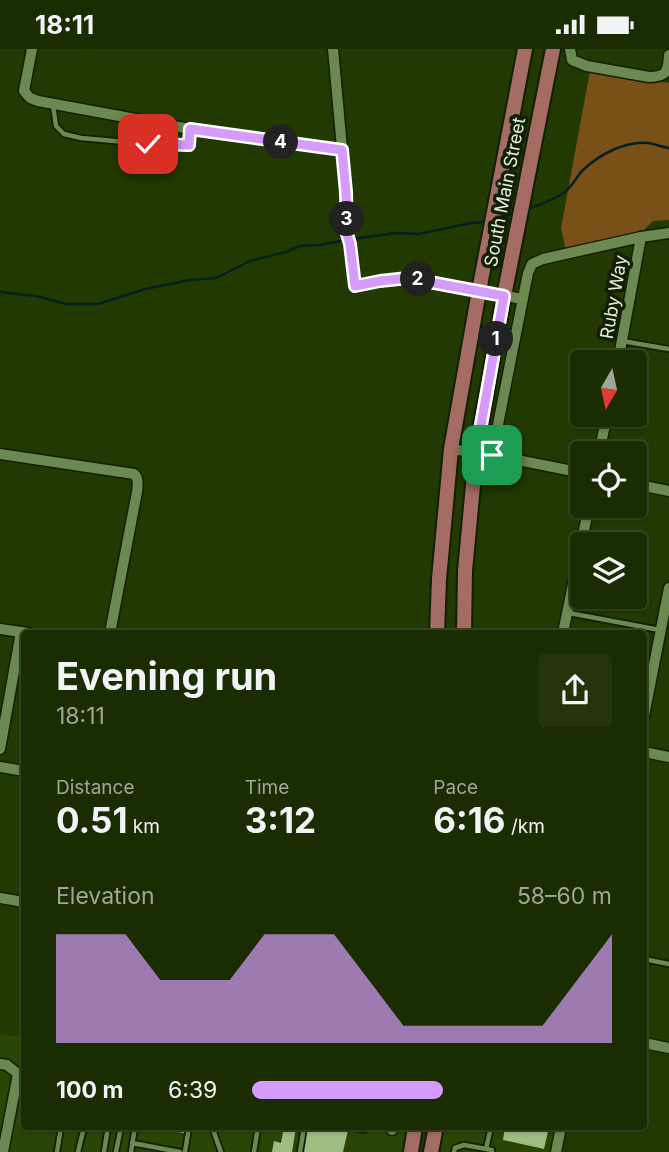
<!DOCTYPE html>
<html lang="en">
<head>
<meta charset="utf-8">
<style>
	body { margin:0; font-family:Inter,sans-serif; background:#23340b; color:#f1f3f6; height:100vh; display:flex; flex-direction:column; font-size:26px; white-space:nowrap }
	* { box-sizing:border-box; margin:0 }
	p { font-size:23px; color:#9fa799 }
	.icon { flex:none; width:38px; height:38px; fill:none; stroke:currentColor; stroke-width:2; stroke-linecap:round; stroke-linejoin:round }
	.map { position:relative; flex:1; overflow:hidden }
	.side { position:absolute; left:21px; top:581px; width:626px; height:500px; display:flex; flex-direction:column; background:#1a2c01; border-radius:7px; box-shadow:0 2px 5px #0004,0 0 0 2px #384823 }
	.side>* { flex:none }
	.needle { width:46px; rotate:189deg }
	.buttons { position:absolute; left:570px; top:301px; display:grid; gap:14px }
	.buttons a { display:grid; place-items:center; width:77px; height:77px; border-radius:7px; background:#1a2c01; box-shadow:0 2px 5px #0004,0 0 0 2px #384823; font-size:35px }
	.pin { position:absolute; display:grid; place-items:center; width:60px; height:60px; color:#fff; margin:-30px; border-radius:14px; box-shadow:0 4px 10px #0006 }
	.km { position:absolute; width:35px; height:35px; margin:-18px; border-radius:50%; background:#222; color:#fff; font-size:19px; line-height:35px; text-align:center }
	.round { display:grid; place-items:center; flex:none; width:74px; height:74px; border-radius:7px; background:#23340b }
	.overview { display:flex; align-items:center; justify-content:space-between; height:119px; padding:0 35px }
	h1 { font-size:38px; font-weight:700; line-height:52px }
	.metrics { display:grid; grid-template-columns:repeat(3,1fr); gap:10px; height:119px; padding:7px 35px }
	.metrics div { display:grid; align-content:center }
	.metrics b { font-size:35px; font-weight:700 }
	.metrics small { font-size:19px; font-weight:400 }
	.metrics p { font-size:19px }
	.chart { height:196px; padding:14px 35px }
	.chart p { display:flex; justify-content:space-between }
	.chart svg { width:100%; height:126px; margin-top:7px; fill:#d59cfb; opacity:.7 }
	ul { padding:0 35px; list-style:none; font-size:23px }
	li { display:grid; grid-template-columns:112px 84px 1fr; align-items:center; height:52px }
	li i { height:18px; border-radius:9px; background:#d59cfb }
	.status { display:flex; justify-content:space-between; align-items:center; height:49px; padding:0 35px; background:#1a2c01; direction:ltr }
	.status svg { height:19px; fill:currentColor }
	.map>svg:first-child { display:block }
</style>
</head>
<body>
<div class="status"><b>18:11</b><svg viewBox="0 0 49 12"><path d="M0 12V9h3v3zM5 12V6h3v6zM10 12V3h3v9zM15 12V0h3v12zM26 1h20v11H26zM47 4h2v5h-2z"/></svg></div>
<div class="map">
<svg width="669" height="1103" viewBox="0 0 669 1103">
	<rect width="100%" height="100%" fill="#223a01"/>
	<g fill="#2a4504">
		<path d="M0,984L24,989V1078H412L407,1103H0Z"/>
		<path d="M445,1078H557L552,1103H440Z"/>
	</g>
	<path fill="#785018" d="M590,22L669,34V171L653,172L642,183L566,201L561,179Z"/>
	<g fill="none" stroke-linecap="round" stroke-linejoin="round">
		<g stroke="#042120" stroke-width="2.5">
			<path d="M527,160C539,156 551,152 562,145C573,138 575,129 583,121C600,105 625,92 648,94C655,95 662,98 669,99"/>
			<path d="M497,170L514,164"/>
			<path d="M352,190L397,184L418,185L471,174L487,173"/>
			<path d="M0,243L36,247L66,255H98L145,240L190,231L216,229L250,212L286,203L300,197L320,196L345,191"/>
		</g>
	</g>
	<g fill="#9ebd83">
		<path d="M153,1078H185L184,1084L153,1079Z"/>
		<path d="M284,1078H296L292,1103H272L274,1092L281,1094Z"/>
		<path d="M314,1078H334L348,1081L343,1103H303L306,1083Z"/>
		<path d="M505,1078H549L544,1100L503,1091Z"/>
	</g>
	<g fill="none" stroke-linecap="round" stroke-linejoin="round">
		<defs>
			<g id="lane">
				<path d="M53,56L56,77L64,85L81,89L148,95L189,96L190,81"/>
				<path d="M622,292L669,300"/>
				<path d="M569,564L660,581"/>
				<path d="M644,910L669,915"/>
				<path d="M212,1078L221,1103"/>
				<path d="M350,1078L364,1081"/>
				<path d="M132,1094L180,1103"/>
				<path d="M486,1100L491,1078"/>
				<path d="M57,1103L61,1078"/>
				<path d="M78,1103L84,1078"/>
				<path d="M104,1103L108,1078"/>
				<path d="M116,1103L121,1078"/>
				<path d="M131,1103L135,1078"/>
				<path d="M185,1103L189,1078"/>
				<path d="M254,1103L258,1078"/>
				<path d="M300,1103L304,1078"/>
				<path d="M454,1103L455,1099L464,1096L492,1101V1103"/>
			</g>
			<g id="street">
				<path d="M32,0L24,42L30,49L38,52L190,80L342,101"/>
				<path d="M333,0L346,143L347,185L350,195L355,237L380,232L408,229L522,250"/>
				<path d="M570,0L572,11L587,17L649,28C667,28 668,22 669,6"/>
				<path d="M618,313L641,188"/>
				<path d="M451,400L492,406L583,424"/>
				<path d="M599,404L607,366"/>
				<path d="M0,405L134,425C139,429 138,437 137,443L110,584"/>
				<path d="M492,406L528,224L532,215L543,210L641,188L669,184"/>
				<path d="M635,435L669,442"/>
				<path d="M0,580L28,584"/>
				<path d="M563,584L589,457"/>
				<path d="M644,667L669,539"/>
				<path d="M0,700L21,583"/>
				<path d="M644,703L669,708"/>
				<path d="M0,718L24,722"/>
				<path d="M0,849L24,853"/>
				<path d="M644,994L669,999"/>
				<path d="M0,1015L7,1016L18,1025L3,1103"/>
				<path d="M392,1081V1078"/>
				<path d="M556,1103L561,1078"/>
			</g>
			<g id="primary">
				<path d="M437,584L439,530L451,400L479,242L525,0"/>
				<path d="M464,584L465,522L476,404L504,247L553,0"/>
				<path d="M411,1103L415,1078"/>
				<path d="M431,1103L436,1078"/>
			</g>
		</defs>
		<use href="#lane" stroke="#111e04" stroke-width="8"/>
		<use href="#street" stroke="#111e04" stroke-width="13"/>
		<use href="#primary" stroke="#111e04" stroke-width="18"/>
		<use href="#lane" stroke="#6c8952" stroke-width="4.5"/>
		<use href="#street" stroke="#6c8952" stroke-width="10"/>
		<use href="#primary" stroke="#a46c63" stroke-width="14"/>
	</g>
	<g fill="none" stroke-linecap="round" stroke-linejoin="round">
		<defs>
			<path id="route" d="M148,95L189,96L190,80L342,101L346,143L347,185L350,195L355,237L380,232L408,229L504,247L476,404L492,406"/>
		</defs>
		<use href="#route" stroke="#fff" stroke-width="14"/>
		<use href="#route" stroke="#d59cfb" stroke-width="9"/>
	</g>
	<g text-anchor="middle" stroke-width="7" stroke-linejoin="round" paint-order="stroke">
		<g font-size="18" fill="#e1f1d4" stroke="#131e08">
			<text transform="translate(505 143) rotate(-79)" y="6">South Main Street</text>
			<text transform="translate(614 248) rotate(-80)" y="6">Ruby Way</text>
		</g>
	</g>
</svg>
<div class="buttons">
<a><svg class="needle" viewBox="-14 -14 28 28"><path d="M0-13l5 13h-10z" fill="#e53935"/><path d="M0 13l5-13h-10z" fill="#9fa799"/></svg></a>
<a><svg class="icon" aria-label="locate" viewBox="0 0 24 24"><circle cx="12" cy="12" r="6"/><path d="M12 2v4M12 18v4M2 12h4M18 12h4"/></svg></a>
<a><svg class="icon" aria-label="layers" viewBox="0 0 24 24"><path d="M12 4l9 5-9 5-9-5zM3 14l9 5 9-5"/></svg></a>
</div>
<div class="pin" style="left:492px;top:406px;background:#1e9e55"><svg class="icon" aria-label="arrive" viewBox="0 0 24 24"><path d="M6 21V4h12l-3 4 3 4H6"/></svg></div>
<div class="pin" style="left:148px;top:95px;background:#d93025"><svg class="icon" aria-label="check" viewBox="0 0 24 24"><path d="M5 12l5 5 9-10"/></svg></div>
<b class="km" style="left:496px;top:290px">1</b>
<b class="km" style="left:418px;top:230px">2</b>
<b class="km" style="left:347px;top:170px">3</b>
<b class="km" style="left:281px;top:93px">4</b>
<section class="side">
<div class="overview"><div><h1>Evening run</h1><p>18:11</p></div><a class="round"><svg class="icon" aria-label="share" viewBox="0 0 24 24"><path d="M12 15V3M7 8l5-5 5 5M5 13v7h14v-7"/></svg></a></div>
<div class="metrics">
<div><p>Distance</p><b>0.51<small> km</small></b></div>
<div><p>Time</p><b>3:12</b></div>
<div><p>Pace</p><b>6:16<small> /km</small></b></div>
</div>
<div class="chart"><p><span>Elevation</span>58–60 m</p>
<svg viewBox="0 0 160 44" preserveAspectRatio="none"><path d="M0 44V6L10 6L20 6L30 22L40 22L50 22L60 6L70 6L80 6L90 22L100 38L110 38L120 38L130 38L140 38L150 22L160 6V44z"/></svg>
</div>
<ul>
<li><b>100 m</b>6:39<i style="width:53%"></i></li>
</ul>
</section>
</div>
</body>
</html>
